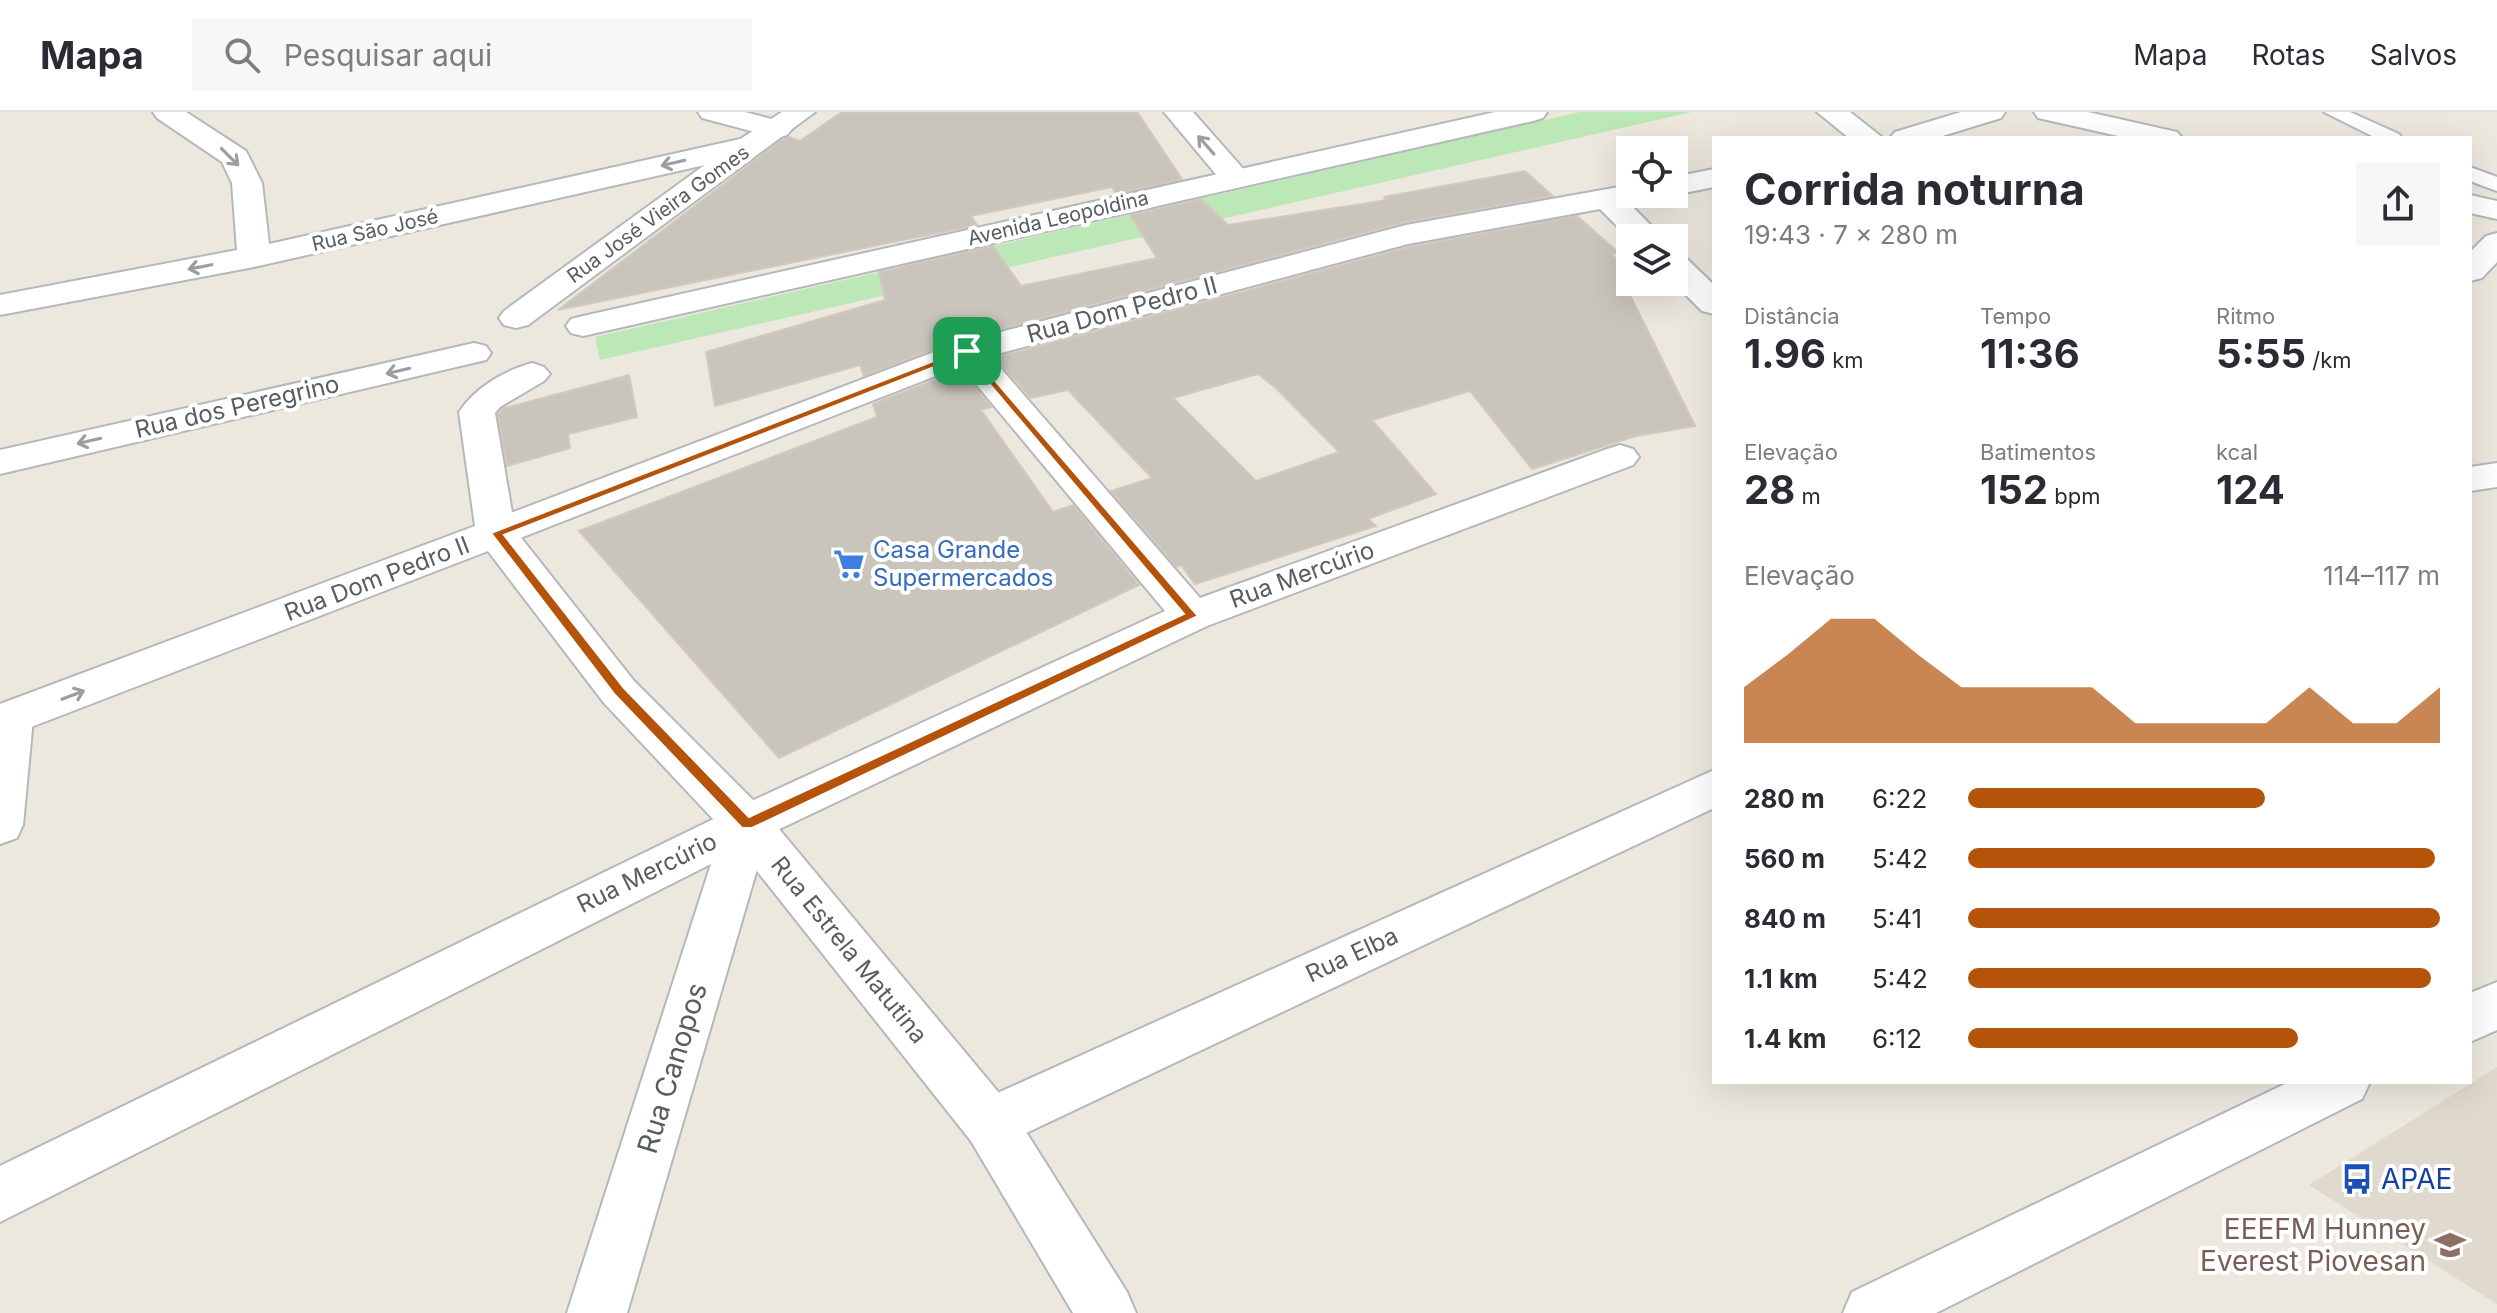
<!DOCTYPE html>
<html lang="pt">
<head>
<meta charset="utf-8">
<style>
	body { margin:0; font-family:Inter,sans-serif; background:#f7f7f7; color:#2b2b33; height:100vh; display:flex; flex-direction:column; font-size:30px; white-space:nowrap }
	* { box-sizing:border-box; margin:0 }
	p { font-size:26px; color:#7c7c81 }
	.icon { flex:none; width:44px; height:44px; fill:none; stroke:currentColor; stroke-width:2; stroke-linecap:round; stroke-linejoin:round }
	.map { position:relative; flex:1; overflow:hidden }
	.drawer { position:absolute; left:1712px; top:24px; width:760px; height:948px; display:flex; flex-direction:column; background:#fff; border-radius:0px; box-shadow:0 8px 32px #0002 }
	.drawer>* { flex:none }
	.tools { position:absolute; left:1616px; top:24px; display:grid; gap:16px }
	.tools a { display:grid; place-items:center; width:72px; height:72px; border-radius:0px; background:#fff; box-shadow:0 8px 32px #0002; font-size:40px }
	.pin { position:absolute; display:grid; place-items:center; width:68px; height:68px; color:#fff; margin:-34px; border-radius:16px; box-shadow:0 4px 12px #0006 }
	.round { display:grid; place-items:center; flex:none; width:84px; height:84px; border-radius:0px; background:#f7f7f7 }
	.overview { display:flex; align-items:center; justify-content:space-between; height:136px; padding:0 32px }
	h1 { font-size:44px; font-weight:700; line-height:60px }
	.stats { display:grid; grid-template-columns:repeat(3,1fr); gap:12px; height:136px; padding:8px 32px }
	.stats div { display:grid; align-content:center }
	.stats b { font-size:40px; font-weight:700 }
	.stats small { font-size:22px; font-weight:400 }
	.stats p { font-size:22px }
	.chart { height:224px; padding:16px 32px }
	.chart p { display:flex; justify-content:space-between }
	.chart svg { width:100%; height:144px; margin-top:8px; fill:#b45309; opacity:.7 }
	ul { padding:0 32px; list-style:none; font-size:26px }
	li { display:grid; grid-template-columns:128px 96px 1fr; align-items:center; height:60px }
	li i { height:20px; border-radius:10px; background:#b45309 }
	header { display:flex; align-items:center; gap:48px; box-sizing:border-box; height:112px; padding:0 40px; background:#fff; border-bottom:2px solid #e1e1e2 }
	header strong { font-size:38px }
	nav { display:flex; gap:44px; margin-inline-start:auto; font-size:28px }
	.search { width:560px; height:72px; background:#f7f7f7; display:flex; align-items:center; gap:20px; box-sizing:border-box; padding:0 28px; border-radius:0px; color:#7c7c81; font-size:30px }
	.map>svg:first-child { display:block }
</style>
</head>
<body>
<header>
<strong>Mapa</strong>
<div class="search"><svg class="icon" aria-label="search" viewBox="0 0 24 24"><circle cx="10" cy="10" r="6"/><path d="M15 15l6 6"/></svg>Pesquisar aqui</div>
<nav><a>Mapa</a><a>Rotas</a><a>Salvos</a></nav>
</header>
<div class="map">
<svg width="2497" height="1201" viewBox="0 0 2497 1201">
	<rect width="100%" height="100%" fill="#ede8de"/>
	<path fill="#dfd9ce" d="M2497,955V1192L2309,1073Z"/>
	<path fill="#bbe8b6" d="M1580,0H1692L600,248L595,225Z"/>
	<g fill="#c9c5bd" stroke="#d2c9bc" stroke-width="2" fill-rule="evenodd">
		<path d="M842,0H1137L1182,67L1116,82L1112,75L971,104L977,113L558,198L783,27L789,25L800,29Z"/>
		<path d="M1525,59L1553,84L1405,110L954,229L864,264L860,253L715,294L706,240L885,188L879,160L993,134L1021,174L1157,146L1130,103L1201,87L1228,113L1387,88L1384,85Z"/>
		<path d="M1577,104L1619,141L1611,142L1630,159V170H1642L1650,178L1630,183L1695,314L1636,324L1532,357L1470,279L1372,308L1436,382L1368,407L1376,414L1195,472L1181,453L1177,455L1111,379L1152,366L1068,278L1031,286L995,246L1409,135ZM1258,262L1276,276L1339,340L1256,369L1173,286Z"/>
		<path d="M960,258L991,295L981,298L1053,400L1073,393L1139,473L779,646L579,419L877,305L873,292Z"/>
		<path d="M629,263L637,305L568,322L570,336L507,354L498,302L502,297Z"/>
	</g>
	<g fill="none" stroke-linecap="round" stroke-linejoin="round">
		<defs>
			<g id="service">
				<path d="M2324,0H2350L2399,22L2402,26H2376Z"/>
				<path d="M2470,55L2497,65V79L2470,69Z"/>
			</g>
			<g id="minor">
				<path d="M153,0H186L246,39L262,71L269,132L749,25L759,28L764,34L759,40L749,43L254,155L0,203V183L237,138L232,71L222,50L157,6Z"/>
				<path d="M698,0H745L787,11L792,17L787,23L777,26L702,6Z"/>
				<path d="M1164,0H1193L1246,60L1250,66L1246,72L1235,75L1224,72Z"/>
				<path d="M1817,0H1850L1883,26H1849Z"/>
				<path d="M1961,0H2005L2001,6L1936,26H1890L1895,20Z"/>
				<path d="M2034,0H2088L2177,20L2182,26H2127L2038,6Z"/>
				<path d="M1714,57V75L1674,83L1669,82H1674V65Z"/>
				<path d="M1630,73V82H1647L1643,89L1630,92L1663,126L1630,127L1600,97L1408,132L990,244L1200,486L1607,337L1620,333L1633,337L1639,345L1633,353L1207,514L767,723L627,1201H567L711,752L0,1110V1054L730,699L1165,499L961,254L510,430L496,434L482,430L476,421L482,412L955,232L1406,113Z"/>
				<path d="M2470,83L2497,89V107L2470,101Z"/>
				<path d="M2497,121V150L2482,166L2470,169V140L2486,124Z"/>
				<path d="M1674,142L1685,145L1714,173V202L1702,199L1673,170Z"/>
				<path d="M2497,351V375L2470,379V355Z"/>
				<path d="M11,591L27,595L33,607L23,713L17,726L0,732V594Z"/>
				<path d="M1714,658V696L1009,1029L990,1036L971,1029L963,1011L971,993Z"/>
				<path d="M2497,870V918L2470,930V881Z"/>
				<path d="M2289,970H2370L2362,987L1936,1201H1843L1852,1180Z"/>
			</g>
			<g id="tertiary">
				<path d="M782,0H815L528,213L516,216L504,213L499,206L504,199L739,28Z"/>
				<path d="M1495,0H1547L1543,6L1533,9L583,224L571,221L566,214L571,207L583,204Z"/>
				<path d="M474,231L486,234L491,241L486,248L0,362V338Z"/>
				<path d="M532,251L544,255L550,262L544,269L500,295L495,301L515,418L634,569L764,699L1009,993L1127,1180L1136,1201H1073L971,1029L730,725L604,591L488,439L0,627V592L475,414L459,300C475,276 503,259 532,251Z"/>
			</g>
		</defs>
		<use href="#service" stroke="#b4b8bd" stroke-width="4"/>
		<use href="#minor" stroke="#b4b8bd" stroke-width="4"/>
		<use href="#tertiary" stroke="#b4b8bd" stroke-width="4"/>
		<use href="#service" fill="#fff" fill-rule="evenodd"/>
		<use href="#minor" fill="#fff" fill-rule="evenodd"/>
		<use href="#tertiary" fill="#fff" fill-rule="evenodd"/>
	</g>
	<defs><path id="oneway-shaft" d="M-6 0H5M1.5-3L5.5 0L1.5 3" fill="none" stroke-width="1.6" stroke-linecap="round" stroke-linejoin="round" transform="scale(2)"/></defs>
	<g stroke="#9a9ea0">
		<use href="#oneway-shaft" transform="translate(1206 33) rotate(-131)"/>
		<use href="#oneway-shaft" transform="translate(230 45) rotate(45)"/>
		<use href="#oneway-shaft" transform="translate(673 51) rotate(167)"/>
		<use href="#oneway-shaft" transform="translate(200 155) rotate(169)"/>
		<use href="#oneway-shaft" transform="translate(398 259) rotate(167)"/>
		<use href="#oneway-shaft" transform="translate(89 329) rotate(167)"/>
		<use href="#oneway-shaft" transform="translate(73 583) rotate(-21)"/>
	</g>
	<path fill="#b45309" stroke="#fff" stroke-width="2" fill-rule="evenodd" d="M967,236L1198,504L752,716H742L615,583L491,421ZM965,243L1184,502L749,705L624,576L504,423Z"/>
	<defs>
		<symbol id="supermarket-bare" viewBox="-9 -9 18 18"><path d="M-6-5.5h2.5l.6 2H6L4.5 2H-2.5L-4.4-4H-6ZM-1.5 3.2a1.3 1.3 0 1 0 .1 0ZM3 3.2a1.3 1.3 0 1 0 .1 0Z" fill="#3f7fe0" stroke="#fff" stroke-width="2.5" paint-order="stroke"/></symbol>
		<symbol id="bus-bare" viewBox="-9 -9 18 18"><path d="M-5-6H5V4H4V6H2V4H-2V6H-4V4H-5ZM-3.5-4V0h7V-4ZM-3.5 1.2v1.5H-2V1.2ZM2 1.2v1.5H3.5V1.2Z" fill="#1a4fb4" stroke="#fff" stroke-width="2.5" paint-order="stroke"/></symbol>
		<symbol id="school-bare" viewBox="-9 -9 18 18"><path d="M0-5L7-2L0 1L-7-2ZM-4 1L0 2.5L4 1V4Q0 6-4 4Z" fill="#8d6e63" stroke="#fff" stroke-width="2.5" paint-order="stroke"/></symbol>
	</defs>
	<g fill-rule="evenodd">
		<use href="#supermarket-bare" x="827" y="430" width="44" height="44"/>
		<use href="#bus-bare" x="2335" y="1045" width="44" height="44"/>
		<use href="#school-bare" x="2428" y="1111" width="44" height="44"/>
	</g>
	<g text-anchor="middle" stroke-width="8" stroke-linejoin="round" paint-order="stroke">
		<g font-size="20" fill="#575d61" stroke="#fff">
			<text transform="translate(658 102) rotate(-36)" y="7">Rua José Vieira Gomes</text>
			<text transform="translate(1058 106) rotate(-13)" y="7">Avenida Leopoldina</text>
			<text transform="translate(375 118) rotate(-13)" y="7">Rua São José</text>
		</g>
		<g font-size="24" fill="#575d61" stroke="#fff">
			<text transform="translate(1122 198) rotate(-15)" y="8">Rua Dom Pedro II</text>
			<text transform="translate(237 295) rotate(-13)" y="8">Rua dos Peregrino</text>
			<text transform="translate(1302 463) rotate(-20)" y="8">Rua Mercúrio</text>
			<text transform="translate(377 467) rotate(-21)" y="8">Rua Dom Pedro II</text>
			<text transform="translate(647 761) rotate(-26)" y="8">Rua Mercúrio</text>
			<text transform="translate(849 838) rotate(51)" y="8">Rua Estrela Matutina</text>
			<text transform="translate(1352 843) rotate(-25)" y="8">Rua Elba</text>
		</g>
		<g font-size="24" fill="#366cbe" stroke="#fff" text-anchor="start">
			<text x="873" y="446">Casa Grande<tspan x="873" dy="28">Supermercados</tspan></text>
		</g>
		<g font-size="28" fill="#575d61" stroke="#fff">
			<text transform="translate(672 956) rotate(-73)" y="10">Rua Canopos</text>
		</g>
		<g font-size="28" fill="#164399" stroke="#fff" text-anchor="start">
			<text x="2381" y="1077">APAE</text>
		</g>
		<g font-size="28" fill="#785e54" stroke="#fff" text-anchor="end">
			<text x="2426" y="1127">EEEFM Hunney<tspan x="2426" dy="32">Everest Piovesan</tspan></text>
		</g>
	</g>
</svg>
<div class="tools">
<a><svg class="icon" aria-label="locate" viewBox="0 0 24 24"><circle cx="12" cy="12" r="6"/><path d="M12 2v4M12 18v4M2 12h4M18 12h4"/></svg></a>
<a><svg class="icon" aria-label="layers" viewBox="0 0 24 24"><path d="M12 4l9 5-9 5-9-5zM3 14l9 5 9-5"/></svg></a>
</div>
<div class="pin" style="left:967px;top:239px;background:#1e9e55"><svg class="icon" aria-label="arrive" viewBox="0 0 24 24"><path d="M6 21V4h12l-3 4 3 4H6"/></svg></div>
<section class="drawer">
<div class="overview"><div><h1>Corrida noturna</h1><p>19:43 · 7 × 280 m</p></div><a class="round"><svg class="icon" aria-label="share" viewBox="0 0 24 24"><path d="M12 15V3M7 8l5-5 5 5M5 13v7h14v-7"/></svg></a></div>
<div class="stats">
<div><p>Distância</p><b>1.96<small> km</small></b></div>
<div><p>Tempo</p><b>11:36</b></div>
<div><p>Ritmo</p><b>5:55<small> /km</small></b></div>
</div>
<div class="stats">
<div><p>Elevação</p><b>28<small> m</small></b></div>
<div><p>Batimentos</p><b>152<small> bpm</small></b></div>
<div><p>kcal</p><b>124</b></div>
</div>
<div class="chart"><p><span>Elevação</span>114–117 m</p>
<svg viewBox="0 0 160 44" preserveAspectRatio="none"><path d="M0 44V27L10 17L20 6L30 6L40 17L50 27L60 27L70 27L80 27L90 38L100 38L110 38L120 38L130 27L140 38L150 38L160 27V44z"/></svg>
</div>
<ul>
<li><b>280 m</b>6:22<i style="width:63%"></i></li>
<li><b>560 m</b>5:42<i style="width:99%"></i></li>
<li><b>840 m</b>5:41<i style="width:100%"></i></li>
<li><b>1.1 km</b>5:42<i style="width:98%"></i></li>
<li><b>1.4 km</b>6:12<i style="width:70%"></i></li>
</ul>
</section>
</div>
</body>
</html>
